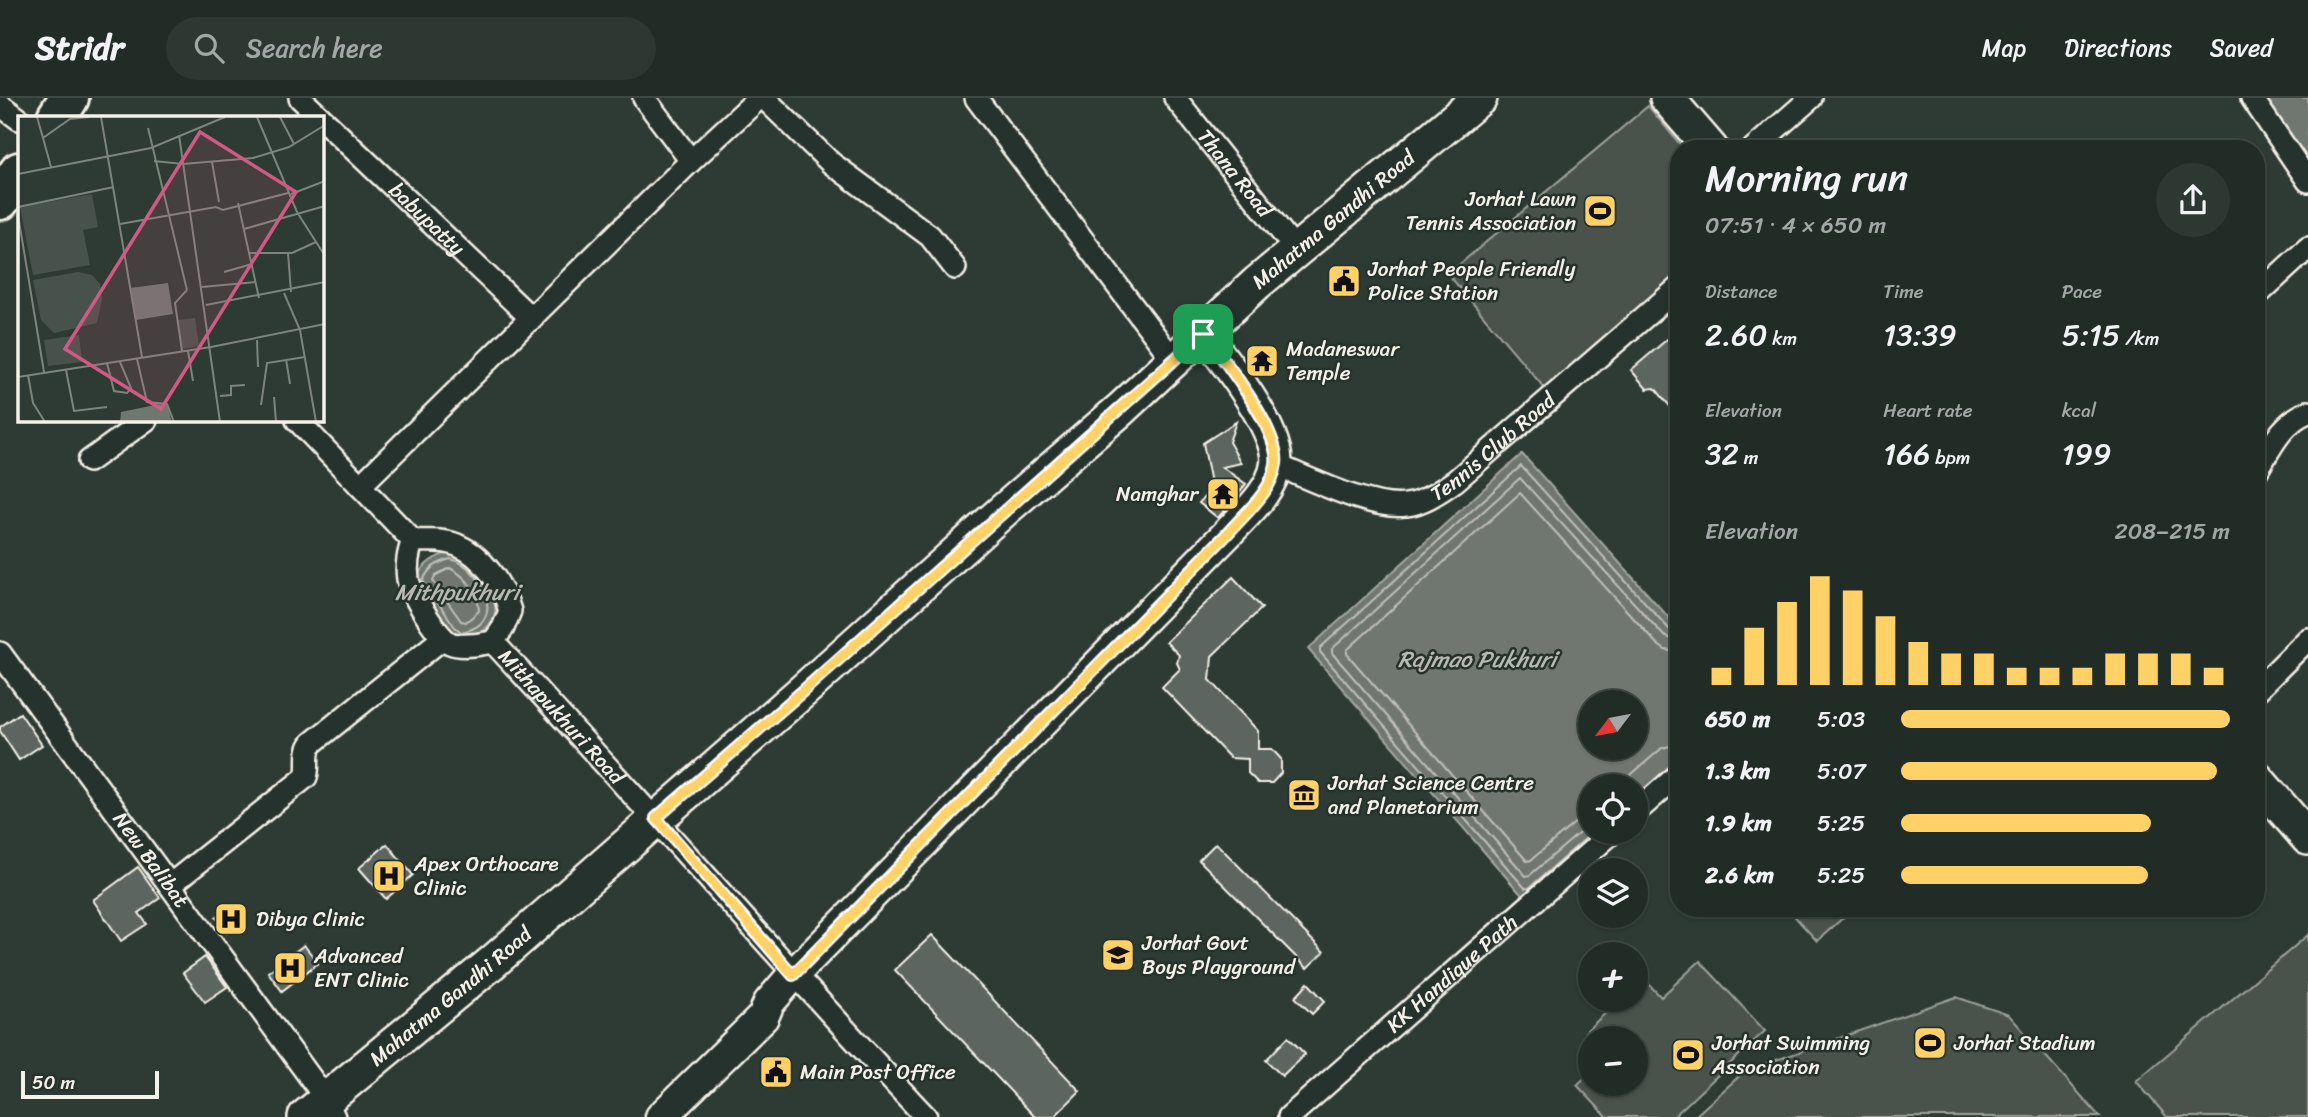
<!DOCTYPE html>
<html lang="en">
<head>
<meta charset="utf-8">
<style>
	body { margin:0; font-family:Sriracha,sans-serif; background:#2e3833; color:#f1f3f6; height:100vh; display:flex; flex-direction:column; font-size:26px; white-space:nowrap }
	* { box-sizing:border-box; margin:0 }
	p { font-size:23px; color:#a2a7a7 }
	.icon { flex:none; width:38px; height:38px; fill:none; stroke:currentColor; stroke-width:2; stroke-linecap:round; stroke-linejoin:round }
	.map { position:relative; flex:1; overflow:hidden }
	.panel { position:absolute; left:1670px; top:42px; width:595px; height:777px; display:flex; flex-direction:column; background:#222c27; border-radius:28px; box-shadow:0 2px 5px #0004,0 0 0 2px #3f4844 }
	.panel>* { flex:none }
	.needle { width:46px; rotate:238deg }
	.buttons { position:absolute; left:1578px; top:592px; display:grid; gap:14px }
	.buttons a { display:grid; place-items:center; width:70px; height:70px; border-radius:50%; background:#222c27; box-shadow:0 2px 5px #0004,0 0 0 2px #3f4844; font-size:35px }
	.scale { position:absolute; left:21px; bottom:18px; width:138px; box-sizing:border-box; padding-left:7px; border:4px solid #f4f1e8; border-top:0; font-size:19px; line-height:24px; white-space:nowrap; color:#f4f1e8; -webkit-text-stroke:5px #26332d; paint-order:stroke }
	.pin { position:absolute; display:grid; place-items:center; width:60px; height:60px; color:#fff; margin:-30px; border-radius:14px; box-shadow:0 4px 10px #0006 }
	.round { display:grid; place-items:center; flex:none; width:74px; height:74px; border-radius:37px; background:#2e3833 }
	.overview { display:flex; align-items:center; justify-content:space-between; height:119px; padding:0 35px }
	h1 { font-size:38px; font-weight:600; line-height:52px }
	.figures { display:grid; grid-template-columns:repeat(3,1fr); gap:10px; height:119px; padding:7px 35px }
	.figures div { display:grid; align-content:center }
	.figures b { font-size:30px; font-weight:600 }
	.figures small { font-size:19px; font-weight:400 }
	.figures p { font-size:19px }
	.chart { height:196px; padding:14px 35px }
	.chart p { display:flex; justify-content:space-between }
	.chart svg { width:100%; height:126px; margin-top:7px; stroke:#ffd166; stroke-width:6 }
	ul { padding:0 35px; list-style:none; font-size:23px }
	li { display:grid; grid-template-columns:112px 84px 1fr; align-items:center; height:52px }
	li i { height:18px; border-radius:9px; background:#ffd166 }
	header { display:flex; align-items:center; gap:42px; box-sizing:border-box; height:98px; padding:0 35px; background:#222c27; border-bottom:2px solid #3f4844 }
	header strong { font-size:33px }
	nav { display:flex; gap:38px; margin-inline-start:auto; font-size:24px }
	.search { width:490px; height:63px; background:#2e3833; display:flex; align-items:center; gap:18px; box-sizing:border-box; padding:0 24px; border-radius:38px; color:#a2a7a7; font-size:26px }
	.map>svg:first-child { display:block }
</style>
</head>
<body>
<header>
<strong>Stridr</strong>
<div class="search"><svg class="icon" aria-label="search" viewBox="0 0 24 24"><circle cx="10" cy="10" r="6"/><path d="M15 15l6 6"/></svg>Search here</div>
<nav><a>Map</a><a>Directions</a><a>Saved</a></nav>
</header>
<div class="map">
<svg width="2308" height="1019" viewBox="0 0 2308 1019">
	<rect width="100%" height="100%" fill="#2e3b34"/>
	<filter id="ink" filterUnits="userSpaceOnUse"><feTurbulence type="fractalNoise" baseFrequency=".0143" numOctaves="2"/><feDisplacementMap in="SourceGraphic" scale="14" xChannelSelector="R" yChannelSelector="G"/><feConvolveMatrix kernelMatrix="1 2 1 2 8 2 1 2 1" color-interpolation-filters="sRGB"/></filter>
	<g filter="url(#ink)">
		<g fill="#48524c" stroke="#9ea29a" stroke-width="2">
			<path d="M1648,8L1684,51H1678V181L1546,292L1448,176Z"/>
			<path d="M1787,810H1854L1817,843Z"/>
			<path d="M2308,837V1019H2167L2136,983Z"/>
			<path d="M1700,863L1765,933L1673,1019H1607L1577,987L1591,974V985H1636V940H1591L1585,934L1621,901H1636V887L1643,880L1661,899Z"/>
			<path d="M1956,899L2009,917L2100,1019H1694L1745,973Z"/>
		</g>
		<g fill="#6f7770" stroke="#a4a8a0" stroke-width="2" fill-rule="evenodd">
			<path d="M2264,0H2308V70Z"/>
			<path d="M1522,356L1678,530V670L1636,706V688H1591V733H1605L1526,802L1308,551ZM1591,604H1636V649H1591Z"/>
			<path d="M450,454C460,455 465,461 472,468C477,474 487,481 490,488C504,519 489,536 458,542L429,506L416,479C425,465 434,459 450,454Z"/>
		</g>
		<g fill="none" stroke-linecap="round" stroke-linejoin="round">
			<g stroke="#bfc0b8" stroke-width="2">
				<path d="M450,461C480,466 511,527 461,534L455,529L423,483C428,470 437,465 450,461Z"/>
				<path d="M450,470C467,479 478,494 479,513L466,524L461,523L433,483L436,477Z"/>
				<path d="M1618,688L1662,650L1678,646"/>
				<path d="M1591,711L1531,762L1527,763L1347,556V552L1520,395L1657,546L1665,552L1678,554"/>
				<path d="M1591,725L1530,777L1526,778L1332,555V551L1520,380L1664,538L1678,543"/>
				<path d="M1594,733L1529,790H1525L1320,554V550L1521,368L1670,532L1678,534"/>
			</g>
		</g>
		<g fill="#5c655e" stroke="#f4f1e8" stroke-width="2">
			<path d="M1678,232V318L1655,290L1647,291L1631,272Z"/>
			<path d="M1236,324L1229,344L1241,365L1222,369L1246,386L1218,420L1199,405L1212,390L1203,345Z"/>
			<path d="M1233,479L1262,510L1212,558L1210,582L1258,633V651H1272L1281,661V675L1272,685H1258L1248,675V661L1230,660L1162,589L1180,571L1177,565L1179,557L1166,544Z"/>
			<path d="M20,615L42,647L19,662L0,633V629Z"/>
			<path d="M1216,745L1324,854L1307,870L1199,762Z"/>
			<path d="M387,746L413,777L386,801L359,770Z"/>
			<path d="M138,769L160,800L139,815L147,826L121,843L93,802Z"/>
			<path d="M235,807L245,824L227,835L216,819Z"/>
			<path d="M932,837L1080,993L1054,1019H1035L895,872Z"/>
			<path d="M304,847L318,865L282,893L268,874Z"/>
			<path d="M205,859L227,889L205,904L183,875Z"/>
			<path d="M1308,885L1325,903L1312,916L1295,899Z"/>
			<path d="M1288,939L1305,956L1282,978L1266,962Z"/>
		</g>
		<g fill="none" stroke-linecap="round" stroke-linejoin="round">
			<defs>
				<g id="street">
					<path d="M300,0L320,19"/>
					<path d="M644,0L691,63"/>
					<path d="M764,0L831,65L930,138L955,170"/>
					<path d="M976,0L1174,263"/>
					<path id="s1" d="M1175,0L1296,152"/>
					<path d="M2252,0L2308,83"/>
					<path d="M0,7L19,21"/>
					<path id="s2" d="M322,21L532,221"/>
					<path d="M1753,51L1811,0"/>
					<path d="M2256,198L2308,150"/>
					<path id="s3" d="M297,322L413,443C427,443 443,441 457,447C482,457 503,487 510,513L503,530L493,544C639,701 780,863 926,1019"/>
					<path d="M89,363L146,322"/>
					<path id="s4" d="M1276,367C1309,380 1372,412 1406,407C1424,405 1440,393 1455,383L1678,190"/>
					<path d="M2256,374C2271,350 2281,325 2308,314"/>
					<path d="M360,388L691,63L759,0"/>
					<path d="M413,443C408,454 406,469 408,481C410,494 438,540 450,545C462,550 481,546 493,544"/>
					<path id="s5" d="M0,555L326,1001L334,1019"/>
					<path d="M2256,593L2308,541"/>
					<path d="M1636,714L1678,677"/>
					<path d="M170,787L306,679C310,667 304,655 312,645L443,540"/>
					<path id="s6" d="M1289,1019L1614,733"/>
				</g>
				<path id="secondary" d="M661,1019L763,919L769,905L793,877L1227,436C1244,417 1272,394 1276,366C1281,334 1224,261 1203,236"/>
				<g id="primary">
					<path d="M1667,0L1711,51"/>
					<path d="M2256,680L2308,740"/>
					<path id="s7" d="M305,1019L494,863L804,592L1004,412L1120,312L1257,185L1480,0"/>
				</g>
				<g id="highway">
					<path d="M57,19L69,0"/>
					<path d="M0,102L19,74"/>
				</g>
			</defs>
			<use href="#street" stroke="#f4f1e8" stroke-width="26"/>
			<use href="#secondary" stroke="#f4f1e8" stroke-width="35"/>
			<use href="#primary" stroke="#f4f1e8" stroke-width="38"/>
			<use href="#highway" stroke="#f4f1e8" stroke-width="44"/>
			<use href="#street" stroke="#26332d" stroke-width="21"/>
			<use href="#secondary" stroke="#26332d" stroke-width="30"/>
			<use href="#primary" stroke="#26332d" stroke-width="33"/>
			<use href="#highway" stroke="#26332d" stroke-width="38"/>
		</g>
	</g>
	<g fill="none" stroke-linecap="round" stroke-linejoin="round" filter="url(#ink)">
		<defs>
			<path id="route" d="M1203,236C1224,261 1281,334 1276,366C1272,394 1244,416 1227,436L793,877L656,720L804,592Z"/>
		</defs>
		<use href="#route" stroke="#fff" stroke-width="14"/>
		<use href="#route" stroke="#ffd166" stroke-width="9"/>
	</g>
	<defs>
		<symbol id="stadium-square" viewBox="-11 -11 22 22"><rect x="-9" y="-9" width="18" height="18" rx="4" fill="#ffd166" stroke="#26332d"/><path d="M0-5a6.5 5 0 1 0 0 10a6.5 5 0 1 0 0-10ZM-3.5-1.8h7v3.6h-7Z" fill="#111"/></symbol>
		<symbol id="civic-square" viewBox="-11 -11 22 22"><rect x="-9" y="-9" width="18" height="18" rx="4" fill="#ffd166" stroke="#26332d"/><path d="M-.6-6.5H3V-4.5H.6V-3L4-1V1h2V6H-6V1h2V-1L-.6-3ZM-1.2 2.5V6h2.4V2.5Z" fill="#111"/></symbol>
		<symbol id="temple-square" viewBox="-11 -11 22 22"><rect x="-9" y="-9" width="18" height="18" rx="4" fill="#ffd166" stroke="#26332d"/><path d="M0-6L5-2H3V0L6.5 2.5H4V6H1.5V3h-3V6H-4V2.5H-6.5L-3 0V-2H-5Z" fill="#111"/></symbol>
		<symbol id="museum-square" viewBox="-11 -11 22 22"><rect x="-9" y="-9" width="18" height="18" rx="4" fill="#ffd166" stroke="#26332d"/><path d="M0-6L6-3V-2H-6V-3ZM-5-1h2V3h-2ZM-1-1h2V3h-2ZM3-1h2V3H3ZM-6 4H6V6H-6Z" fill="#111"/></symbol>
		<symbol id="hospital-square" viewBox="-11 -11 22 22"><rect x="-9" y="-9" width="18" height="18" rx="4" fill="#ffd166" stroke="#26332d"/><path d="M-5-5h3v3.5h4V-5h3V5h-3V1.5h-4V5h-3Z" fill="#111"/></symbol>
		<symbol id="school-square" viewBox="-11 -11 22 22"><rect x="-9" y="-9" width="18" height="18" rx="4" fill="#ffd166" stroke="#26332d"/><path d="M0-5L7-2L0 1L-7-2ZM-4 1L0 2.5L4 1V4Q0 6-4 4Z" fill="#111"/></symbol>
	</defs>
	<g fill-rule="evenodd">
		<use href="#stadium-square" x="1581" y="94" width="38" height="38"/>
		<use href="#civic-square" x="1325" y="164" width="38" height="38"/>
		<use href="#temple-square" x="1243" y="244" width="38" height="38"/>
		<use href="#temple-square" x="1204" y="377" width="38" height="38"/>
		<use href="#museum-square" x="1285" y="678" width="38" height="38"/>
		<use href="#hospital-square" x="370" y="759" width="38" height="38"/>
		<use href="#hospital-square" x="212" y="802" width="38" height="38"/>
		<use href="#school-square" x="1099" y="838" width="38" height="38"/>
		<use href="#hospital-square" x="271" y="851" width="38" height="38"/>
		<use href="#stadium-square" x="1911" y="926" width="38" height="38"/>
		<use href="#stadium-square" x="1669" y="938" width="38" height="38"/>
		<use href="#civic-square" x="757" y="955" width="38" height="38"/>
	</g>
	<g text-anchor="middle" stroke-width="5" stroke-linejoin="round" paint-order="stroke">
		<g font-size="21" fill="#f4f1e8" stroke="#26332d">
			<text dy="7" stroke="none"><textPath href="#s1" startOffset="96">Thana Road</textPath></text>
			<text dy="7" stroke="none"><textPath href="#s2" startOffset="145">babupatty</textPath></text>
			<text dy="7" stroke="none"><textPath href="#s7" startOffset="1365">Mahatma Gandhi Road</textPath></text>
			<text dy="7" stroke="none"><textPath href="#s4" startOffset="243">Tennis Club Road</textPath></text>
			<text dy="7" stroke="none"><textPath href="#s3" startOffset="436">Mithapukhuri Road</textPath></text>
			<text dy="7" stroke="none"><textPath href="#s5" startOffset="256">New Balibat</textPath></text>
			<text dy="7" stroke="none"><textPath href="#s6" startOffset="217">KK Handique Path</textPath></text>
			<text dy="7" stroke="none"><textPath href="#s7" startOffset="189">Mahatma Gandhi Road</textPath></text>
		</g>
		<g font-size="21" fill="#f4f1e8" stroke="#26332d" text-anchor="start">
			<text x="1576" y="108" text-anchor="end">Jorhat Lawn<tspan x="1576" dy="24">Tennis Association</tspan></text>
			<text x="1368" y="178">Jorhat People Friendly<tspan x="1368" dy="24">Police Station</tspan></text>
			<text x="1286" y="258">Madaneswar<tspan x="1286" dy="24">Temple</tspan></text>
			<text x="1198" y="403" text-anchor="end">Namghar</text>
			<text x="1328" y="692">Jorhat Science Centre<tspan x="1328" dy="24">and Planetarium</tspan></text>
			<text x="414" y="773">Apex Orthocare<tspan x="414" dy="24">Clinic</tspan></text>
			<text x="256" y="828">Dibya Clinic</text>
			<text x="1142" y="852">Jorhat Govt<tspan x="1142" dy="24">Boys Playground</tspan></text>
			<text x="314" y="865">Advanced<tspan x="314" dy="24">ENT Clinic</tspan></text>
			<text x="1712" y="952">Jorhat Swimming<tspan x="1712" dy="24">Association</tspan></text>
			<text x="1954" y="952">Jorhat Stadium</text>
			<text x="800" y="981">Main Post Office</text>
		</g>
		<g font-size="23" font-style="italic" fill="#b8bab2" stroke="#26332d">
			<text x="457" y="502">Mithpukhuri</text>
			<text x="1477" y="569">Rajmao Pukhuri</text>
		</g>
	</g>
	<g transform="translate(18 18)">
		<rect width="306" height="306" fill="#2e3b34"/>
		<path d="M74,78L80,111L65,114L72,149L15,159L2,91ZM60,156L74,159L82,168L84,183L79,207L36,217L23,204L15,164ZM177,202L181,230L164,233L160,204ZM61,219L64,246L30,250L26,224Z" fill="#48524c"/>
		<path d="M150,167L155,198L118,204L113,172ZM142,288L149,289L154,306H102L103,296Z" fill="#6f7770"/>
		<path fill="none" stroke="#7d847c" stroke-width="2" d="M19,1L25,22M83,1L124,241M239,1L279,96L307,140M262,1L276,28M130,12L169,174M161,19L202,306M136,45L165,48L235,42L271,31L307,9M194,46L201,86M33,51L25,22L52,3L71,1M0,58L133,32L207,1M273,78L307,65M220,87L241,182M0,91L96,71M0,99L26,256M102,108L198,91L205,94L270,77M226,113L307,90M232,137H274L298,126M270,137L273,176M206,156L234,148M184,171L238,166M266,177L282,214L298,306M188,189L307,166M239,224L240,251M193,231L307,208M164,235L157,187L169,174M170,235L175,265M119,243L129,286L149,288L156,306M268,243L272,268M89,247L96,275L109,277L113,272L102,246M48,254L56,295L89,291M10,259L15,287L27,306M0,261L193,231M202,280L213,279V270L227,269M256,281L258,306M243,289L249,247L287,241"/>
		<path fill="#d15985" fill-opacity="0.15" stroke="#d15985" stroke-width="3.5" d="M182,16L278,76L143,293L47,233Z"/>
		<rect width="306" height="306" fill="none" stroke="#f4f1e8" stroke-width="3.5"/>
	</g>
</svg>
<div class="buttons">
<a><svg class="needle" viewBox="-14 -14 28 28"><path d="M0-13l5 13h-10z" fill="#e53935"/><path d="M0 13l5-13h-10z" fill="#a2a7a7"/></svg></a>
<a><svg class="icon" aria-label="locate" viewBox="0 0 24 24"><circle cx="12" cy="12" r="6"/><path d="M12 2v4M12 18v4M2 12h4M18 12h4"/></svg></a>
<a><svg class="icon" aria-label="layers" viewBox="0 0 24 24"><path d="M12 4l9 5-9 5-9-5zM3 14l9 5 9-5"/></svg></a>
<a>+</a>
<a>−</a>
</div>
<div class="scale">50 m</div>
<div class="pin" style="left:1203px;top:236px;background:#1e9e55"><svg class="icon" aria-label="arrive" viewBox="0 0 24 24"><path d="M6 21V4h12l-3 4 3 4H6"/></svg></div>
<section class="panel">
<div class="overview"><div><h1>Morning run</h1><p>07:51 · 4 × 650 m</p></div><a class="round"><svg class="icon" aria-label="share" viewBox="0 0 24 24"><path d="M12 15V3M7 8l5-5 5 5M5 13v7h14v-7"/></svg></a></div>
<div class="figures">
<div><p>Distance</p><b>2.60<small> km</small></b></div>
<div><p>Time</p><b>13:39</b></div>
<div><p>Pace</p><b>5:15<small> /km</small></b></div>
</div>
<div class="figures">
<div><p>Elevation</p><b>32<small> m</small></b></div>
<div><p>Heart rate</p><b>166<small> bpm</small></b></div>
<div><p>kcal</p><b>199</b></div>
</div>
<div class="chart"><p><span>Elevation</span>208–215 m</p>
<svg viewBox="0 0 160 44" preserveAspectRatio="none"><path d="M5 44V38M15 44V24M25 44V15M35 44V6M45 44V11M55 44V20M65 44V29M75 44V33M85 44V33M95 44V38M105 44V38M115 44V38M125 44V33M135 44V33M145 44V33M155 44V38"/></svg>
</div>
<ul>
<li><b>650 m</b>5:03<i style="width:100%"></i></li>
<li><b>1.3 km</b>5:07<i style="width:96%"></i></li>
<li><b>1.9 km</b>5:25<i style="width:76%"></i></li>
<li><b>2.6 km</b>5:25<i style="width:75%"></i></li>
</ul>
</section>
</div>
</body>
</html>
